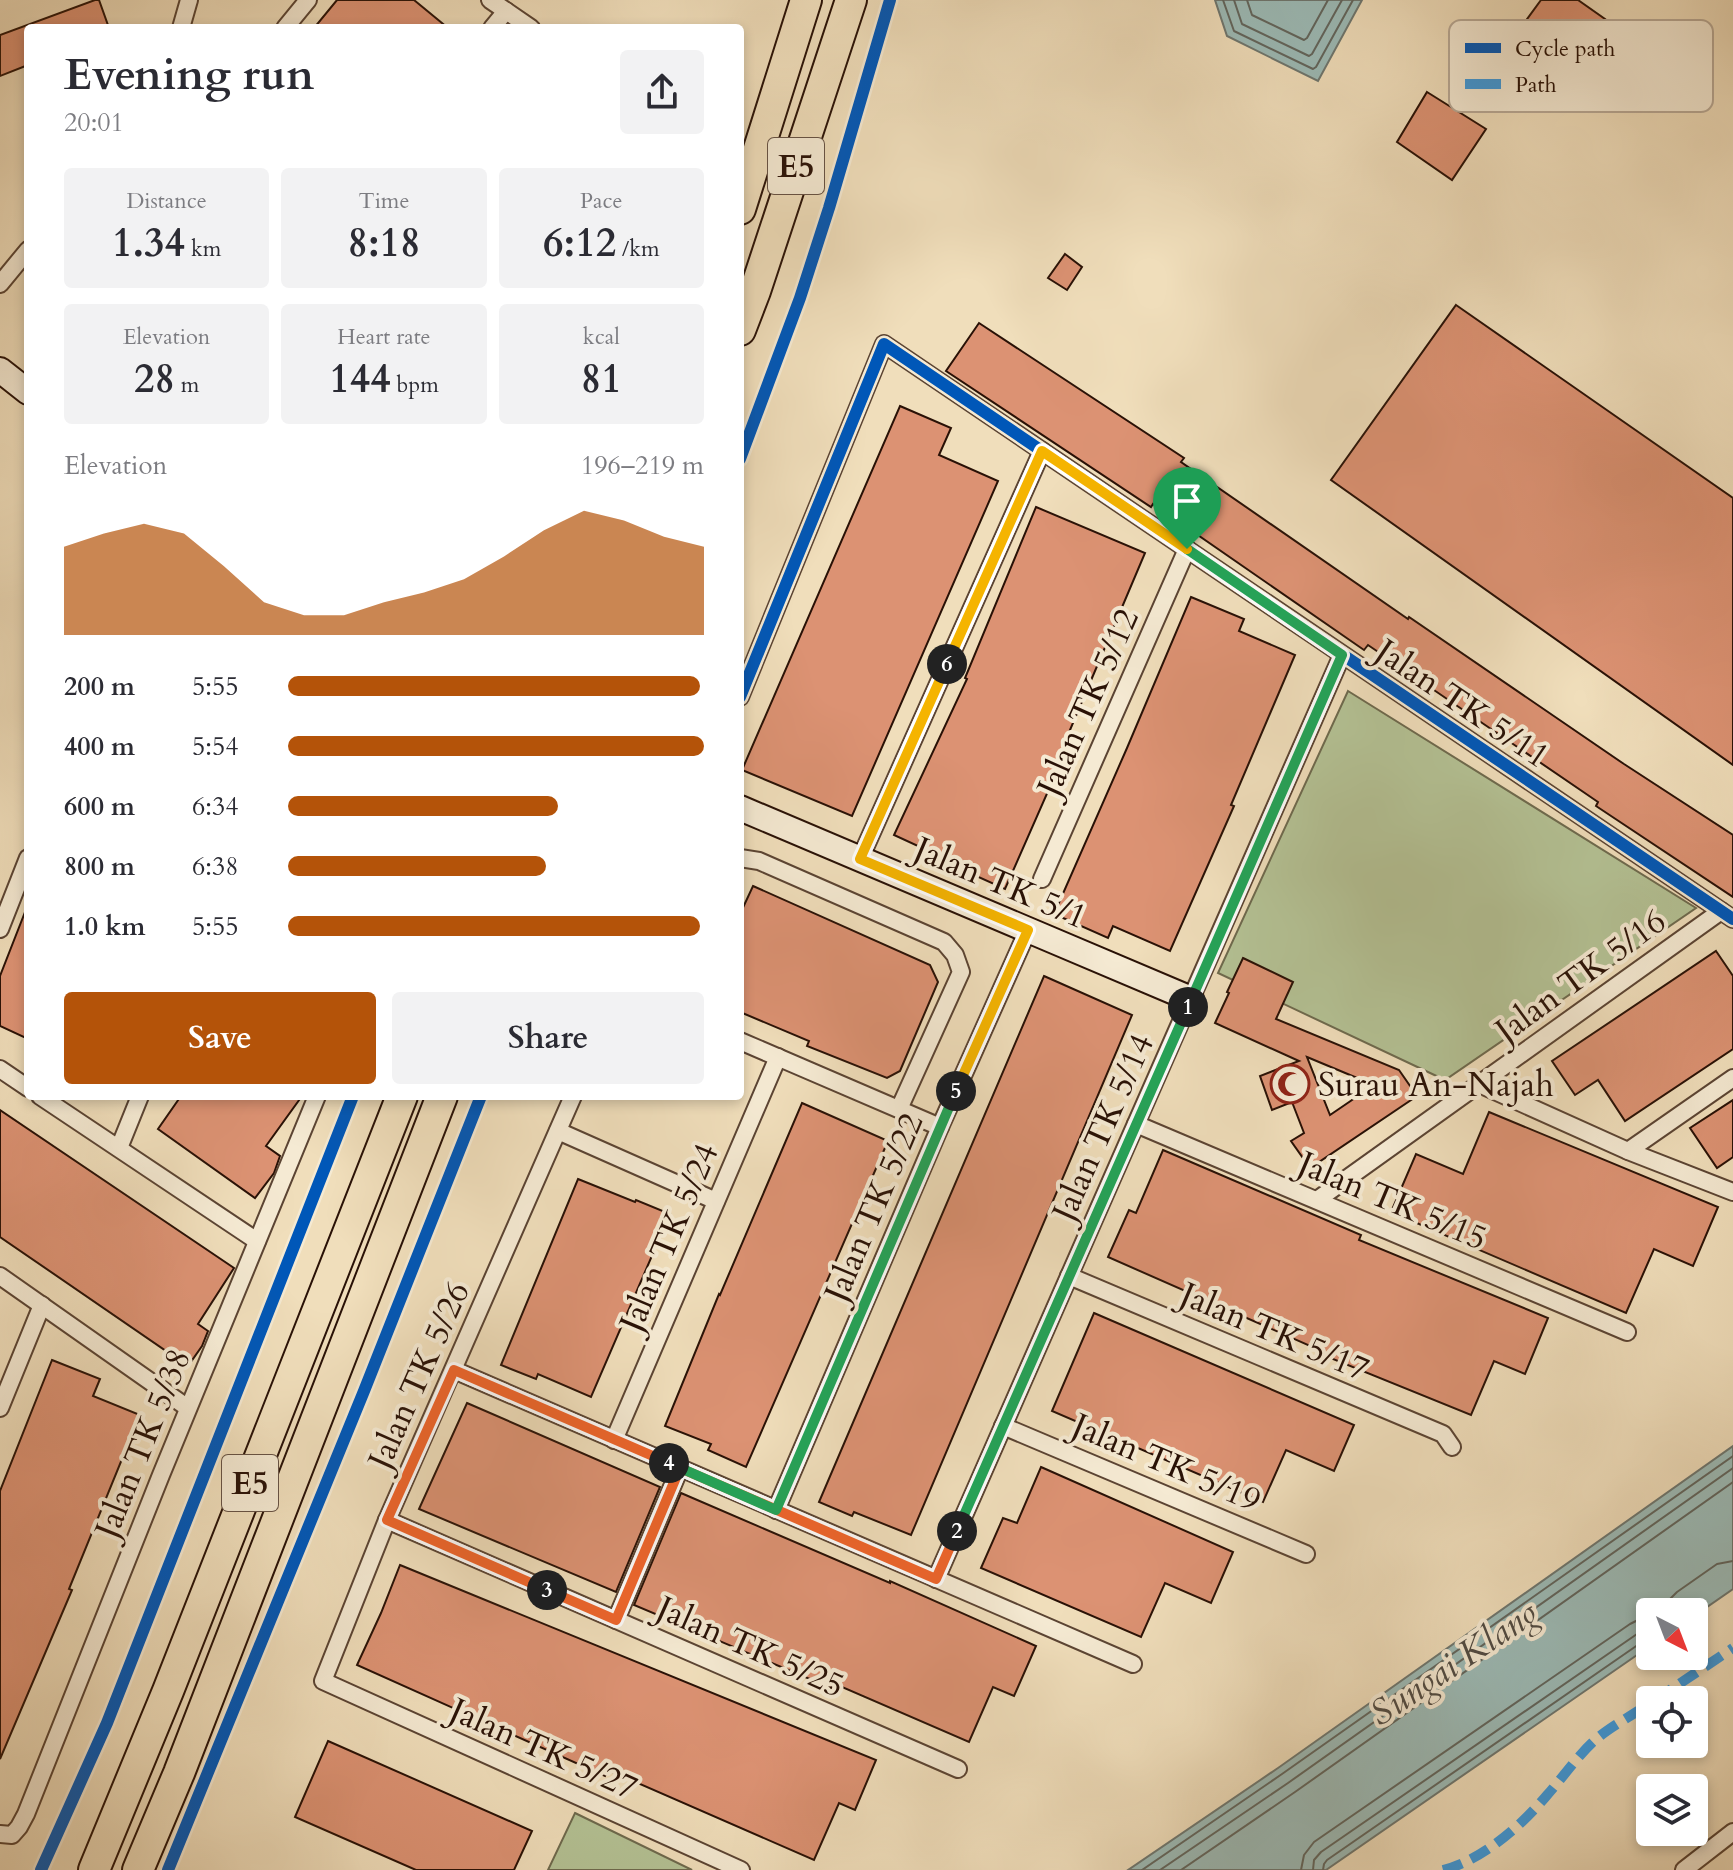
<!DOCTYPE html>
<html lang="en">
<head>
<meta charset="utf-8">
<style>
	body { margin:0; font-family:Cardo,serif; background:#f2f2f3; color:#2b2b33; height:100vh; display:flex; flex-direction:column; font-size:30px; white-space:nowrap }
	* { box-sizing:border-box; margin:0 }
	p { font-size:26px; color:#7c7c81 }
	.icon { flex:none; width:44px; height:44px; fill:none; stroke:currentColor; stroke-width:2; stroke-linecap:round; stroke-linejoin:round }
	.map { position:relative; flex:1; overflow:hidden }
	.sheet { position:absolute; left:24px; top:24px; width:720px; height:1076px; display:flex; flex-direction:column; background:#fff; border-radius:8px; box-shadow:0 4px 12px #0003 }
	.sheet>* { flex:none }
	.needle { width:52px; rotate:138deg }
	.controls { position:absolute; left:1636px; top:1598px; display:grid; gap:16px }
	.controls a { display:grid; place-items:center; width:72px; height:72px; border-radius:8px; background:#fff; box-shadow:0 4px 12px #0003; font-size:40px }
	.pin { position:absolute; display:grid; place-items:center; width:68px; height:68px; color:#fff; margin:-82px -34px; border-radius:50% 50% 50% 0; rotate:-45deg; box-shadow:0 0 8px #0007 }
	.pin .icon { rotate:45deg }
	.km { position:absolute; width:40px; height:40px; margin:-20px; border-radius:50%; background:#222; color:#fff; font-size:22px; line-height:40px; text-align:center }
	.round { display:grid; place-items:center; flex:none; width:84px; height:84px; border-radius:8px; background:#f2f2f3 }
	.head { display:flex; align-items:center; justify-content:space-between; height:136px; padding:0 40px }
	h1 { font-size:44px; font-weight:700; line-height:60px }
	.stats { display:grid; grid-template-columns:repeat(3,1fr); gap:12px; height:136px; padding:8px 40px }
	.stats div { display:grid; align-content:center; border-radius:8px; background:#f2f2f3; text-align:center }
	.stats b { font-size:40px; font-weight:700 }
	.stats small { font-size:22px; font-weight:400 }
	.stats p { font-size:22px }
	.chart { height:224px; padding:16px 40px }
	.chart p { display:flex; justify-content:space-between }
	.chart svg { width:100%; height:144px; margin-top:8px; fill:#b45309; opacity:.7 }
	.button { display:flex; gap:16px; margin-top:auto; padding:16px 40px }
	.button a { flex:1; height:92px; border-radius:8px; background:#b45309; color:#fff; font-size:32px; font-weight:700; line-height:92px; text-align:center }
	.button a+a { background:#f2f2f3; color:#2b2b33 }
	ul { padding:0 40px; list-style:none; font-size:26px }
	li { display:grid; grid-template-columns:128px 96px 1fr; align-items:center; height:60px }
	li i { height:20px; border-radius:10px; background:#b45309 }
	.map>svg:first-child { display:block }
</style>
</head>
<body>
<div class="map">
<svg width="1733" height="1870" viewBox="0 0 1733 1870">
	<rect width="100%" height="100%" fill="#f0debb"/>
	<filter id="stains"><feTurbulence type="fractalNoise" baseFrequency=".0025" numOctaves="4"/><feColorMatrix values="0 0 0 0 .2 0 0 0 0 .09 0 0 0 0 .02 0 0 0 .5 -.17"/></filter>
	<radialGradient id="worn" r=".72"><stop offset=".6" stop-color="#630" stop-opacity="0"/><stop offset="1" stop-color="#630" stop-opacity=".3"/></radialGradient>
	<g fill="#b4c295" stroke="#6e6a4e" stroke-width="2">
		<path d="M1348,691L1696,908L1445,1080L1218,973Z"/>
		<path d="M575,1813L692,1870H548Z"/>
	</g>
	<g fill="#9cbbb7" stroke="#6e7770" stroke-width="2">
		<path d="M1215,0H1362L1318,81L1227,36Z"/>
		<path d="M1733,1446V1589L1694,1616V1612H1650V1646L1326,1870H1128L1278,1768Z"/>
	</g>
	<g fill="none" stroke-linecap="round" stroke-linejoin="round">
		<g stroke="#62665e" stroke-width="2">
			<path d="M1223,0L1234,31L1313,69L1316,67L1353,0"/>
			<path d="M1234,0L1242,24L1309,56L1312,54L1342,0"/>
			<path d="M1247,0L1252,15L1304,40L1307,38L1328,0"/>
			<path d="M1664,1612L1668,1601L1677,1592L1717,1564L1733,1561"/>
			<path d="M1142,1870L1282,1774L1733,1456"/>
			<path d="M1160,1870L1288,1783L1733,1468"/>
			<path d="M1181,1870L1295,1792L1733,1482"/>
			<path d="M1301,1870L1304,1855L1314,1842L1630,1624L1640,1619L1650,1618"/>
			<path d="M1313,1870L1314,1860L1321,1852L1637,1634L1650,1630"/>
			<path d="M1323,1870L1324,1864L1327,1860L1642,1642L1650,1640"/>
		</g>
	</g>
	<g fill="#dc9273" stroke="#291106" stroke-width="2" fill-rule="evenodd">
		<path d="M95,0H99L109,28H28V65L0,76V35Z"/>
		<path d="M337,0H414L448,28H314Z"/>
		<path d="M1541,0H1578L1605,19L1558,90L1500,47L1510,34L1514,37Z"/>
		<path d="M1427,92L1486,129L1452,180L1397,142Z"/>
		<path d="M1065,254L1082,267L1067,290L1048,278Z"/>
		<path d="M1456,305L1733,498V765L1331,480Z"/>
		<path d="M979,323L1184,458L1181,462L1408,619L1409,617L1624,764L1733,835V897L1596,806L1598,802L1368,645L1364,650L1153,504L1151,507L946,371Z"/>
		<path d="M900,406L951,428L939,455L998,481L852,816L742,770Z"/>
		<path d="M1036,507L1145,553L1067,737L1071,739L1005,889L954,866L955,863L894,835L967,679L965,678Z"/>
		<path d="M1191,597L1244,619L1239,631L1295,655L1231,805L1234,806L1170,951L1113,926L1108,938L1054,914L1127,748Z"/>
		<path d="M753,886L930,965L938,982L900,1071L887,1078L807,1046L809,1041L740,1012V914Z"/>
		<path d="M27,907L28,908V1039L0,1026V976Z"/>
		<path d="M1716,951L1733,976V1049L1625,1121L1598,1080L1575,1095L1552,1061Z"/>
		<path d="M1243,958L1293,982L1276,1019L1399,1070L1417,1096L1310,1168L1291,1141L1304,1133L1292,1102L1272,1110L1260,1076L1299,1061L1215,1023L1229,993L1227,992ZM1307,1057L1374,1085L1330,1115Z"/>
		<path d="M1044,976L1132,1015L911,1535L854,1512L852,1516L819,1502Z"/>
		<path d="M181,1096H302L266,1146L280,1156L274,1173L255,1198L158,1129Z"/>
		<path d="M1733,1100V1157L1717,1168L1690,1128Z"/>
		<path d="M802,1103L888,1141L746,1467L708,1450L711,1444L665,1426L719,1294L720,1295Z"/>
		<path d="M0,1110L234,1268L198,1324L208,1331L202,1346L188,1366L0,1237Z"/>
		<path d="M1489,1112L1718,1207L1693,1266L1654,1249L1626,1313L1391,1212L1416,1154L1463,1174Z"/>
		<path d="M1163,1150L1361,1235L1359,1240L1548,1318L1525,1374L1494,1361L1471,1415L1323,1355L1324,1352L1108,1257L1129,1210L1136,1213Z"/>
		<path d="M578,1179L635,1202L636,1200L670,1214L591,1397L538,1374L536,1379L501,1365Z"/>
		<path d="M1094,1313L1354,1425L1334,1471L1286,1450L1263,1502L1052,1411Z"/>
		<path d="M52,1360L100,1379L93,1396L140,1415L69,1589L72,1590L0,1759V1491Z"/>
		<path d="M467,1403L660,1487L616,1592L419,1509Z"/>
		<path d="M1041,1467L1233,1552L1211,1603L1165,1583L1141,1637L981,1568L1003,1518L1017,1523Z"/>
		<path d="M681,1493L890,1583V1581L1036,1646L1014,1696L993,1687L969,1742L833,1683L831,1688L634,1605Z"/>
		<path d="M400,1565L876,1760L855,1810L839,1803L814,1860L608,1770L605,1776L357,1665L381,1613Z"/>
		<path d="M328,1741L532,1831L514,1870H416L295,1817Z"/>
	</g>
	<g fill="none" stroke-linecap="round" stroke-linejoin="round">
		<defs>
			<g id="street">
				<path d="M490,0L531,28"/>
				<path d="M181,28L189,0"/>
				<path d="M285,28L308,0"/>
				<path d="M492,28L506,11"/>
				<path d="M0,284L28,250"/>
				<path d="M740,697L884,344L1733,919"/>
				<path d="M740,858L759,861L944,942L955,955L961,972L899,1109"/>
				<path d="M860,859L1042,451"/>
				<path d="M1042,879L1187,549"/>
				<path d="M0,929L28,858"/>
				<path d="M740,1041L940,1127"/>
				<path d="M0,1069L28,1088"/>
				<path d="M1479,1084L1628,1151L1733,1192"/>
				<path d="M40,1096L257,1241"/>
				<path d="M573,1096L387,1520L323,1681L741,1870"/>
				<path d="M1136,1124L1627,1332"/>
				<path d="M558,1131L716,1201"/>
				<path d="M119,1148L140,1096"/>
				<path d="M1628,1151L1733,1078"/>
				<path d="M1317,1200L1721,911"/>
				<path d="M0,1276L188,1408"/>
				<path d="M1069,1276L1443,1434L1452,1447"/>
				<path d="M454,1370L1133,1664"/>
				<path d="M0,1408L42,1305"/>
				<path d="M1003,1426L1306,1554"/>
				<path d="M614,1440L778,1057"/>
				<path d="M776,1510L940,1127L1028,930"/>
				<path d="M387,1520L958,1769"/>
				<path d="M936,1579L1342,655"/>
				<path d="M616,1620L680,1468"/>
				<path d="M0,1834L12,1835L19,1827L26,1814L161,1475L317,1096"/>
				<path d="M1684,1870L1733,1832"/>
			</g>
			<g id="secondary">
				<path d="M0,370L28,392"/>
				<path d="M740,808L1191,999"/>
			</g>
			<g id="highway">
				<path d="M740,209L806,0"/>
				<path d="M740,330L755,291L851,0"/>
				<path d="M94,1870L168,1691L402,1096"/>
				<path d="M138,1870L179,1773L442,1096"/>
			</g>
		</defs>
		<use href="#street" stroke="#5b4433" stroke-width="20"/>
		<use href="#secondary" stroke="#291106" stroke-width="28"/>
		<use href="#highway" stroke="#291106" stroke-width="34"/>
		<use href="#street" stroke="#f5ead3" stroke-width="16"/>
		<use href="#secondary" stroke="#f5ead3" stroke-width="24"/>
		<use href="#highway" stroke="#f0debb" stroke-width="30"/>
		<g stroke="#3d9add" stroke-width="10" stroke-dasharray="20 10" stroke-linecap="butt">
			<path d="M1655,1700L1733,1648"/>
			<path d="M1443,1870C1483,1860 1522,1825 1548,1794C1563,1777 1576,1758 1593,1742C1609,1727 1632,1716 1650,1703"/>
		</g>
		<defs>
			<g id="cycleway">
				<path d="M740,459L800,298L829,208L890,0"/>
				<path d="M740,697L884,344L1733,919"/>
				<path d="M41,1870L107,1723L353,1096"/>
				<path d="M168,1870L364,1391L481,1096"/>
			</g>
		</defs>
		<use href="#cycleway" stroke="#f5ead3" stroke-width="17"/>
		<use href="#cycleway" stroke="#0057b8" stroke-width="12"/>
	</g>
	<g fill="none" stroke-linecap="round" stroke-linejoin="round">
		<defs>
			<path id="split-1" d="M1187,549L1342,655L1188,1007"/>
			<path id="split-2" d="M957,1531L1188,1007"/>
			<path id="split-3" d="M547,1590L616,1620L680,1468L936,1579L957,1531"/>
			<path id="split-4" d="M547,1590L387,1520L454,1370L669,1463"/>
			<path id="split-5" d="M669,1463L776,1510L956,1091"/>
			<path id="split-6" d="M947,664L860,859L1028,930L956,1091"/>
			<path id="split-7" d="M947,664L1042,451L1187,549"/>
		</defs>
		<use href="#split-1" stroke="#fff" stroke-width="16"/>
		<use href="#split-2" stroke="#fff" stroke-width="16"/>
		<use href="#split-3" stroke="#fff" stroke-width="16"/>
		<use href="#split-4" stroke="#fff" stroke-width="16"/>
		<use href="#split-5" stroke="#fff" stroke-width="16"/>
		<use href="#split-6" stroke="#fff" stroke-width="16"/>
		<use href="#split-7" stroke="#fff" stroke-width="16"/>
		<use href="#split-1" stroke="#22a559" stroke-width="10"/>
		<use href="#split-2" stroke="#22a559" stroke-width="10"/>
		<use href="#split-3" stroke="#f0652b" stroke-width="10"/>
		<use href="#split-4" stroke="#f0652b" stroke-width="10"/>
		<use href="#split-5" stroke="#22a559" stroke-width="10"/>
		<use href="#split-6" stroke="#f5b400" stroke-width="10"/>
		<use href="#split-7" stroke="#f5b400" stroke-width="10"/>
	</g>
	<defs>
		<symbol id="mosque-ring" viewBox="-11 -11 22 22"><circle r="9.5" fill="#f5ead3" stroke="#8f2418" stroke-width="1.5"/><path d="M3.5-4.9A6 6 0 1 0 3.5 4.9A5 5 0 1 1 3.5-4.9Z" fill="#8f2418"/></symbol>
	</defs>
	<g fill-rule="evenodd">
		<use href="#mosque-ring" x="1268" y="1062" width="44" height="44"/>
	</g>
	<g text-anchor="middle" stroke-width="8" stroke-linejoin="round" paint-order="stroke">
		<g fill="#f5ead3" stroke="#665244" stroke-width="2">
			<rect x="768" y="138" width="56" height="56" rx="6"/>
			<rect x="222" y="1455" width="56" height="56" rx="6"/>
		</g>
		<g font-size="32" font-weight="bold" fill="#291106">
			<text x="796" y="177">E5</text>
			<text x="250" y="1494">E5</text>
		</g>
		<g font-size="34" fill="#291106" stroke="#f5ead3">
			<text transform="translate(1087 702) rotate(-66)" y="12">Jalan TK 5/12</text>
			<text transform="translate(1463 703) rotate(34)" y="12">Jalan TK 5/11</text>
			<text transform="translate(1001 882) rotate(23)" y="12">Jalan TK 5/1</text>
			<text transform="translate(1580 975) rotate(-36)" y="12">Jalan TK 5/16</text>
			<text transform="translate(1102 1127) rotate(-66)" y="12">Jalan TK 5/14</text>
			<text transform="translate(1393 1200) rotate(23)" y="12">Jalan TK 5/15</text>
			<text transform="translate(873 1207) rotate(-67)" y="12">Jalan TK 5/22</text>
			<text transform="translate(668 1237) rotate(-67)" y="12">Jalan TK 5/24</text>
			<text transform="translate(1275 1331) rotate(23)" y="12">Jalan TK 5/17</text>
			<text transform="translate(418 1375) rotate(-66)" y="12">Jalan TK 5/26</text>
			<text transform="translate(142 1443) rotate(-68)" y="12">Jalan TK 5/38</text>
			<text transform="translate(1167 1462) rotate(23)" y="12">Jalan TK 5/19</text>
			<text transform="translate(751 1646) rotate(24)" y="12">Jalan TK 5/25</text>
			<text transform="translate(544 1748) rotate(24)" y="12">Jalan TK 5/27</text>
		</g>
		<g font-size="34" fill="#291106" stroke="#f5ead3" text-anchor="start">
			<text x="1318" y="1096">Surau An-Najah</text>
		</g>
		<g font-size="36" font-style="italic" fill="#514c44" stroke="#f5ead3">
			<text transform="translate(1453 1662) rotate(-34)" y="13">Sungai Klang</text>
		</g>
	</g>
	<rect x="1449" y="20" width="264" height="92" rx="12" fill="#f5ead3" stroke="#b8a996" stroke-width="2"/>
	<rect x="1465" y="43" width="36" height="10" fill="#0057b8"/>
	<rect x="1465" y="79" width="36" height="10" fill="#3d9add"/>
	<g font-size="22" fill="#291106">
		<text x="1515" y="56">Cycle path</text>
		<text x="1515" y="92">Path</text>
	</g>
	<rect width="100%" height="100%" filter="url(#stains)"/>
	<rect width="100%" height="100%" fill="url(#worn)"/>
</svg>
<div class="controls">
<a><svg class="needle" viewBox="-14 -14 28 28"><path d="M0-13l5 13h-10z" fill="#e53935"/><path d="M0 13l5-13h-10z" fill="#7c7c81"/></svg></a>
<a><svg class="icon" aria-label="locate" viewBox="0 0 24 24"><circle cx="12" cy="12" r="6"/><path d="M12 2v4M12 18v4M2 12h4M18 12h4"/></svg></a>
<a><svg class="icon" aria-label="layers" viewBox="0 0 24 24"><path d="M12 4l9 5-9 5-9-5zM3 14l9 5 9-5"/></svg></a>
</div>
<div class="pin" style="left:1187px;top:549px;background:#1e9e55"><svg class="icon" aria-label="arrive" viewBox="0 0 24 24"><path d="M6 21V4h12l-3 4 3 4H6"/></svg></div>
<b class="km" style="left:1188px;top:1007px">1</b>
<b class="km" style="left:957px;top:1531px">2</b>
<b class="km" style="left:547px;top:1590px">3</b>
<b class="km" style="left:669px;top:1463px">4</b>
<b class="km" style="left:956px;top:1091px">5</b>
<b class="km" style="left:947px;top:664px">6</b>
<section class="sheet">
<div class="head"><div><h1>Evening run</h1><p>20:01</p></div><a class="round"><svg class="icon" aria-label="share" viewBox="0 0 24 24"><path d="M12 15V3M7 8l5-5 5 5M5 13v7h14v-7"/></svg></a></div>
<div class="stats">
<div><p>Distance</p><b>1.34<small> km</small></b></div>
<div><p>Time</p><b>8:18</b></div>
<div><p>Pace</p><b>6:12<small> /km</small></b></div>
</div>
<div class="stats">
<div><p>Elevation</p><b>28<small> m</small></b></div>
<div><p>Heart rate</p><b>144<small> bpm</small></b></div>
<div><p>kcal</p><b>81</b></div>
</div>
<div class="chart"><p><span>Elevation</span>196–219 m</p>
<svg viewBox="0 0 160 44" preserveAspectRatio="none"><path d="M0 44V17L10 13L20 10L30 13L40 23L50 34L60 38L70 38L80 34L90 31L100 27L110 20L120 12L130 6L140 9L150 14L160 17V44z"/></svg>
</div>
<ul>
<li><b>200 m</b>5:55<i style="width:99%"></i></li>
<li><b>400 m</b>5:54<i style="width:100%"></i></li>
<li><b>600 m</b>6:34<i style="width:65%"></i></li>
<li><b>800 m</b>6:38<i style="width:62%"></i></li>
<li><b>1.0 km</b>5:55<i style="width:99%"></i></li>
</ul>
<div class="button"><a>Save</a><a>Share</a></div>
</section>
</div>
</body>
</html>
